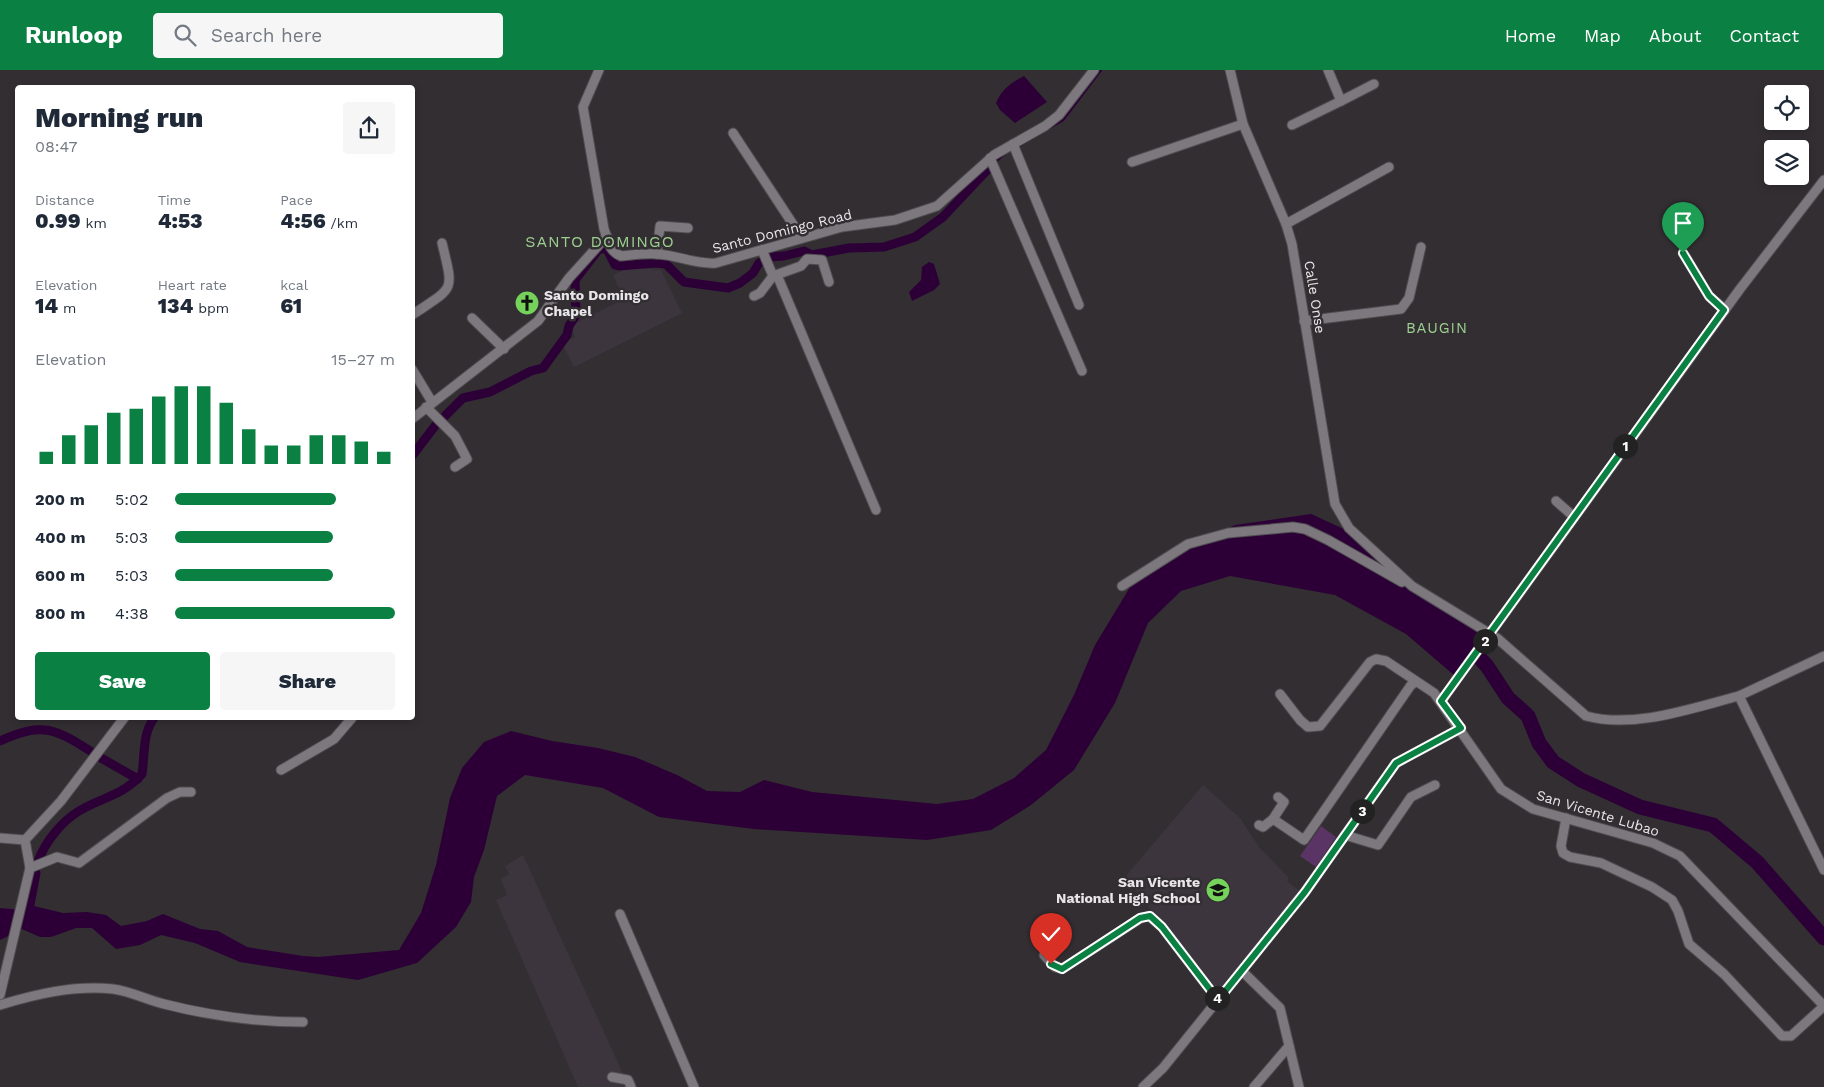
<!DOCTYPE html>
<html lang="en">
<head>
<meta charset="utf-8">
<style>
	body { margin:0; font-family:"Work Sans",sans-serif; background:#f6f6f7; color:#1f2937; height:100vh; display:flex; flex-direction:column; font-size:19px; white-space:nowrap }
	* { box-sizing:border-box; margin:0 }
	p { font-size:16px; color:#747a83 }
	.icon { flex:none; width:28px; height:28px; fill:none; stroke:currentColor; stroke-width:2; stroke-linecap:round; stroke-linejoin:round }
	.map { position:relative; flex:1; overflow:hidden }
	.side { position:absolute; left:15px; top:15px; width:400px; height:635px; display:flex; flex-direction:column; background:#fff; border-radius:5px; box-shadow:0 2px 8px #0003 }
	.side>* { flex:none }
	.buttons { position:absolute; left:1764px; top:15px; display:grid; gap:10px }
	.buttons a { display:grid; place-items:center; width:45px; height:45px; border-radius:5px; background:#fff; box-shadow:0 2px 8px #0003; font-size:25px }
	.pin { position:absolute; display:grid; place-items:center; width:42px; height:42px; color:#fff; margin:-51px -21px; border-radius:50% 50% 50% 0; rotate:-45deg; box-shadow:0 0 5px #0007 }
	.pin .icon { rotate:45deg }
	.km { position:absolute; width:25px; height:25px; margin:-12px; border-radius:50%; background:#222; color:#fff; font-size:14px; line-height:25px; text-align:center }
	.round { display:grid; place-items:center; flex:none; width:52px; height:52px; border-radius:5px; background:#f6f6f7 }
	.summary { display:flex; align-items:center; justify-content:space-between; height:85px; padding:0 20px }
	h1 { font-size:28px; font-weight:800; line-height:38px }
	.metrics { display:grid; grid-template-columns:repeat(3,1fr); gap:8px; height:85px; padding:5px 20px }
	.metrics div { display:grid; align-content:center }
	.metrics b { font-size:21px; font-weight:800 }
	.metrics small { font-size:14px; font-weight:400 }
	.metrics p { font-size:14px }
	.chart { height:140px; padding:10px 20px }
	.chart p { display:flex; justify-content:space-between }
	.chart svg { width:100%; height:90px; margin-top:5px; stroke:#0b8043; stroke-width:6 }
	.cta { display:flex; gap:10px; margin-top:auto; padding:10px 20px }
	.cta a { flex:1; height:58px; border-radius:5px; background:#0b8043; color:#fff; font-size:20px; font-weight:800; line-height:58px; text-align:center }
	.cta a+a { background:#f6f6f7; color:#1f2937 }
	ul { padding:0 20px; list-style:none; font-size:16px }
	li { display:grid; grid-template-columns:80px 60px 1fr; align-items:center; height:38px }
	li i { height:12px; border-radius:6px; background:#0b8043 }
	header { display:flex; align-items:center; gap:30px; box-sizing:border-box; height:70px; padding:0 25px; background:#0b8043; color:#fff }
	header strong { font-size:24px }
	nav { display:flex; gap:28px; margin-inline-start:auto; font-size:18px }
	.search { width:350px; height:45px; background:#f6f6f7; display:flex; align-items:center; gap:12px; box-sizing:border-box; padding:0 18px; border-radius:5px; color:#747a83; font-size:19px }
	.map>svg:first-child { display:block }
</style>
</head>
<body>
<header>
<strong>Runloop</strong>
<div class="search"><svg class="icon" aria-label="search" viewBox="0 0 24 24"><circle cx="10" cy="10" r="6"/><path d="M15 15l6 6"/></svg>Search here</div>
<nav><a>Home</a><a>Map</a><a>About</a><a>Contact</a></nav>
</header>
<div class="map">
<svg width="1824" height="1017" viewBox="0 0 1824 1017">
	<rect width="100%" height="100%" fill="#322e32"/>
	<g fill="#3d353e">
		<path d="M629,197L661,200L682,243L574,297L562,273L575,267L570,256L624,229L613,205Z"/>
		<path d="M1203,715L1240,748L1259,777L1289,808L1287,811L1300,821L1219,927L1125,807Z"/>
		<path d="M523,785L629,1017H578L496,830L507,825L501,809L509,804L505,796Z"/>
	</g>
	<path fill="#5a3464" d="M1321,756L1336,767L1316,797L1300,786Z"/>
	<g fill="#2c0037">
		<path d="M1024,6L1047,32L1015,53L1000,40L996,33C1002,19 1011,13 1024,6Z"/>
		<path d="M929,192L934,194L940,214L934,220L912,231L909,222L921,210L922,197Z"/>
		<path d="M1311,444L1346,460L1377,487L1484,563L1455,606L1406,564L1335,525L1230,506L1181,521L1148,553L1115,633L1074,700L1031,735L991,760L927,770L754,759L659,747L603,718L525,705L497,726L484,780L474,807L471,832L456,857L417,893L358,910L240,892L195,873L161,865L140,875L116,879L92,858H76L51,867H40L22,859L0,870V838L23,840L34,836L63,843L87,842L106,845L121,856L147,851L163,844L200,859L218,861L247,877L303,886L318,887L399,880L421,843L436,795L450,728L462,698L484,672L511,661L552,671L598,678L635,687L677,705L707,721L740,722L764,710L812,722L937,734L973,729L1014,708L1046,680L1074,625L1095,575L1135,509L1173,486L1235,455Z"/>
	</g>
	<g fill="none" stroke-linecap="round" stroke-linejoin="round">
		<g stroke="#2c0037" stroke-width="2.5">
			<path d="M1019,76L1063,50L1101,0"/>
			<path d="M995,92L1007,82"/>
		</g>
		<g stroke="#2c0037" stroke-width="9">
			<path d="M444,347L463,328L490,322L531,301L543,298L567,265L569,256L576,245L575,210L599,179H607L615,195L619,196L655,193L666,194L684,212L728,218L740,213L753,203L759,193L769,187L784,186L804,181L812,185L849,178L884,177L915,167L943,147L991,96"/>
			<path d="M412,386L438,352"/>
			<path d="M0,671C44,651 56,659 95,684"/>
			<path d="M101,688L138,709"/>
			<path d="M38,791C46,771 61,752 79,741C104,726 121,727 142,704C145,685 142,665 154,648"/>
			<path d="M27,850L36,803"/>
		</g>
		<path stroke="#2c0037" stroke-width="15" d="M1465,572L1487,596L1508,628L1528,646L1539,673L1553,692L1581,710L1640,737L1713,755L1757,792L1824,868"/>
		<defs>
			<g id="minor">
				<path d="M599,0L583,37L604,159C608,169 608,181 621,186C632,185 645,183 657,184C678,185 696,195 716,193L842,157L895,150L937,136L994,85L1045,56L1059,45L1094,0"/>
				<path d="M1230,0L1243,54L1286,154L1292,174L1335,434L1349,458L1412,516L1497,568L1586,646C1634,659 1692,638 1739,626L1824,800"/>
				<path d="M1341,31L1374,14"/>
				<path d="M1292,55L1341,31L1328,0"/>
				<path d="M733,63L802,168"/>
				<path d="M1013,74L1079,235"/>
				<path d="M990,88L1082,301"/>
				<path d="M1132,92L1243,54"/>
				<path d="M1286,154L1389,97"/>
				<path d="M762,180L773,206L801,196L807,189L822,190L829,212"/>
				<path d="M1683,183L1709,226L1725,240"/>
				<path d="M657,184L660,156L688,158"/>
				<path d="M777,205L876,440"/>
				<path d="M754,226L760,223L773,206"/>
				<path d="M412,245C455,216 454,223 442,173"/>
				<path d="M472,248L504,279"/>
				<path d="M1304,251L1401,239L1409,228L1421,177"/>
				<path d="M412,299L432,332"/>
				<path d="M426,337L455,366L467,389L455,397"/>
				<path d="M412,349L538,251L569,208L607,166"/>
				<path d="M1556,431L1573,446"/>
				<path d="M1122,516L1188,474L1228,463L1293,457L1305,459L1328,470L1402,512"/>
				<path d="M1280,624L1300,650L1308,657L1320,656L1370,592L1376,589L1386,591L1434,623L1501,719L1533,739L1653,773L1680,786L1824,936"/>
				<path d="M1739,626L1824,586"/>
				<path d="M1441,631L1740,219L1824,110"/>
				<path d="M281,700L334,669L352,648"/>
				<path d="M1278,727L1284,732L1273,749L1304,770L1411,615L1416,612"/>
				<path d="M1566,748L1561,776L1563,783L1570,787L1601,793L1652,817L1672,830L1678,841L1689,874L1724,904L1782,966H1791L1824,936"/>
				<path d="M1259,755L1263,757L1273,749"/>
				<path d="M1345,765L1378,775L1411,727L1435,715"/>
				<path d="M0,768L25,770"/>
				<path d="M25,770L61,731L124,648"/>
				<path d="M30,798L57,787L79,793L167,728L180,722H191"/>
				<path d="M620,844L694,1017"/>
				<path d="M1044,885L1055,897L1062,899L1141,848L1149,846L1162,857L1218,930"/>
				<path d="M1243,902L1280,938L1299,1017"/>
				<path d="M0,925L30,798L25,770"/>
				<path d="M0,935C36,924 74,915 113,919C130,921 147,930 164,934C211,946 255,952 303,952"/>
				<path d="M612,1007L628,1010L631,1017"/>
				<path d="M1143,1017L1163,998L1305,822L1396,693L1461,658"/>
				<path d="M1254,1017L1289,976"/>
			</g>
		</defs>
		<use href="#minor" stroke="#4f4d50" stroke-width="11"/>
		<use href="#minor" stroke="#7c787d" stroke-width="9"/>
	</g>
	<g fill="none" stroke-linecap="round" stroke-linejoin="round">
		<defs>
			<path id="route" d="M1051,894L1062,899L1140,848L1150,846L1162,857L1218,930L1305,822L1396,693L1461,658L1441,631L1724,240L1709,226L1683,183"/>
		</defs>
		<use href="#route" stroke="#fff" stroke-width="10"/>
		<use href="#route" stroke="#0b8043" stroke-width="6"/>
	</g>
	<defs>
		<symbol id="church-disc" viewBox="-11 -11 22 22"><circle r="9.5" fill="#75d25b" stroke="#322e32"/><path d="M-1.2-6h2.4v3.5h3.3v2.4h-3.3V6h-2.4V-.1h-3.3v-2.4h3.3Z" fill="#111"/></symbol>
		<symbol id="school-disc" viewBox="-11 -11 22 22"><circle r="9.5" fill="#75d25b" stroke="#322e32"/><path d="M0-5L7-2L0 1L-7-2ZM-4 1L0 2.5L4 1V4Q0 6-4 4Z" fill="#111"/></symbol>
	</defs>
	<g fill-rule="evenodd">
		<use href="#church-disc" x="513" y="219" width="28" height="28"/>
		<use href="#school-disc" x="1204" y="806" width="28" height="28"/>
	</g>
	<g text-anchor="middle" stroke-width="5" stroke-linejoin="round" paint-order="stroke">
		<g font-size="14" fill="#e9e6e9" stroke="#322e32">
			<text transform="translate(782 161) rotate(-14)" y="5">Santo Domingo Road</text>
			<text transform="translate(1315 227) rotate(81)" y="5">Calle Onse</text>
			<text transform="translate(1598 743) rotate(17)" y="5">San Vicente Lubao</text>
		</g>
		<g font-size="14" font-weight="bold" fill="#e9e6e9" stroke="#322e32" text-anchor="start">
			<text x="544" y="230">Santo Domingo<tspan x="544" dy="16">Chapel</tspan></text>
			<text x="1200" y="817" text-anchor="end">San Vicente<tspan x="1200" dy="16">National High School</tspan></text>
		</g>
		<g font-size="15" letter-spacing="1" fill="#9dcf90" stroke="#322e32">
			<text x="1437" y="263">BAUGIN</text>
		</g>
		<g font-size="16" letter-spacing="1" fill="#9dcf90" stroke="#322e32">
			<text x="600" y="177">SANTO DOMINGO</text>
		</g>
	</g>
</svg>
<div class="buttons">
<a><svg class="icon" aria-label="locate" viewBox="0 0 24 24"><circle cx="12" cy="12" r="6"/><path d="M12 2v4M12 18v4M2 12h4M18 12h4"/></svg></a>
<a><svg class="icon" aria-label="layers" viewBox="0 0 24 24"><path d="M12 4l9 5-9 5-9-5zM3 14l9 5 9-5"/></svg></a>
</div>
<div class="pin" style="left:1683px;top:183px;background:#1e9e55"><svg class="icon" aria-label="arrive" viewBox="0 0 24 24"><path d="M6 21V4h12l-3 4 3 4H6"/></svg></div>
<div class="pin" style="left:1051px;top:894px;background:#d93025"><svg class="icon" aria-label="check" viewBox="0 0 24 24"><path d="M5 12l5 5 9-10"/></svg></div>
<b class="km" style="left:1625px;top:376px">1</b>
<b class="km" style="left:1485px;top:571px">2</b>
<b class="km" style="left:1362px;top:741px">3</b>
<b class="km" style="left:1217px;top:928px">4</b>
<section class="side">
<div class="summary"><div><h1>Morning run</h1><p>08:47</p></div><a class="round"><svg class="icon" aria-label="share" viewBox="0 0 24 24"><path d="M12 15V3M7 8l5-5 5 5M5 13v7h14v-7"/></svg></a></div>
<div class="metrics">
<div><p>Distance</p><b>0.99<small> km</small></b></div>
<div><p>Time</p><b>4:53</b></div>
<div><p>Pace</p><b>4:56<small> /km</small></b></div>
</div>
<div class="metrics">
<div><p>Elevation</p><b>14<small> m</small></b></div>
<div><p>Heart rate</p><b>134<small> bpm</small></b></div>
<div><p>kcal</p><b>61</b></div>
</div>
<div class="chart"><p><span>Elevation</span>15–27 m</p>
<svg viewBox="0 0 160 44" preserveAspectRatio="none"><path d="M5 44V38M15 44V30M25 44V25M35 44V19M45 44V17M55 44V11M65 44V6M75 44V6M85 44V14M95 44V27M105 44V35M115 44V35M125 44V30M135 44V30M145 44V33M155 44V38"/></svg>
</div>
<ul>
<li><b>200 m</b>5:02<i style="width:73%"></i></li>
<li><b>400 m</b>5:03<i style="width:72%"></i></li>
<li><b>600 m</b>5:03<i style="width:72%"></i></li>
<li><b>800 m</b>4:38<i style="width:100%"></i></li>
</ul>
<div class="cta"><a>Save</a><a>Share</a></div>
</section>
</div>
</body>
</html>
